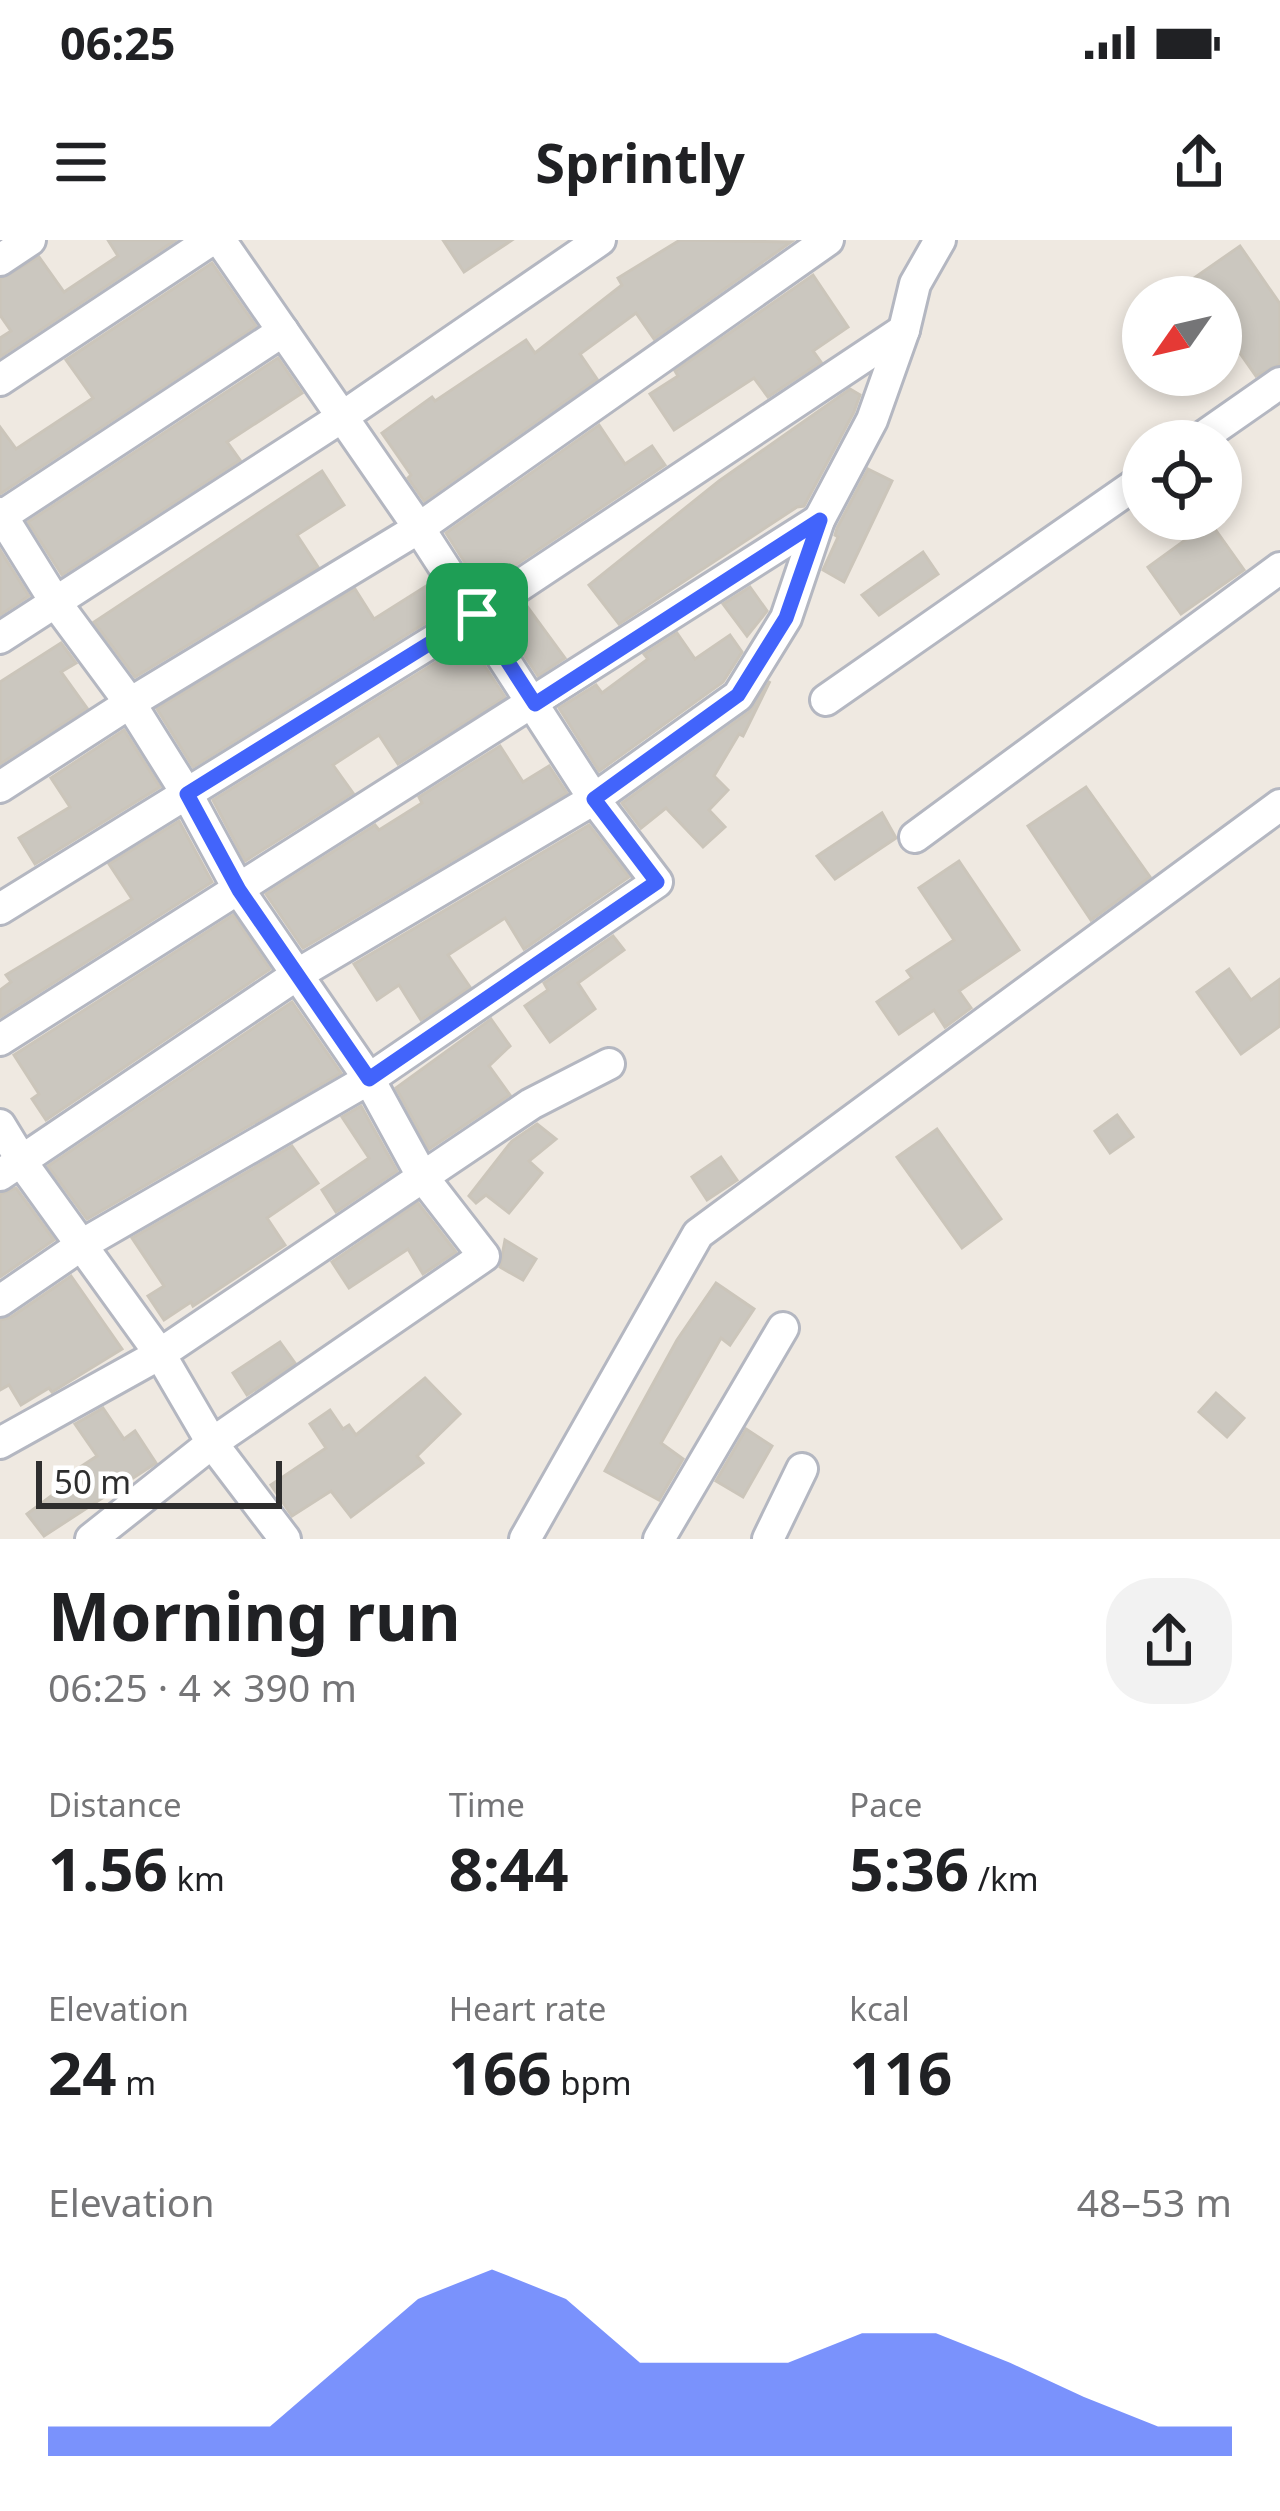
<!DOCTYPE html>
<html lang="en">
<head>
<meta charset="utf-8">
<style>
	body { margin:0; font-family:"Noto Sans",sans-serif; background:#f2f2f2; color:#202124; height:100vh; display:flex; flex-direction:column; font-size:45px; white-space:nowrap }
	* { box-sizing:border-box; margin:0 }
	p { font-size:39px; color:#757577 }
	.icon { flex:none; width:66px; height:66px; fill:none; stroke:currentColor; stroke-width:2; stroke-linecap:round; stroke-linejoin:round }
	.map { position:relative; height:1299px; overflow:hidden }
	.details { display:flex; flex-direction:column; background:#fff; flex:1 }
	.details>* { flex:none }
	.needle { width:78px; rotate:236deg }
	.fabs { position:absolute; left:1122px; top:36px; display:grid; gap:24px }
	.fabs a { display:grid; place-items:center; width:120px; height:120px; border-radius:50%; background:#fff; box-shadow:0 6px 18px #0003; font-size:60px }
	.scale { position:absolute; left:36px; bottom:30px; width:246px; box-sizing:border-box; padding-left:12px; border:6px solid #2e2e2e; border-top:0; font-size:33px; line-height:42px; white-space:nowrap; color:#2e2e2e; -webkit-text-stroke:9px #fff; paint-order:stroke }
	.pin { position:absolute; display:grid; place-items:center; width:102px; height:102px; color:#fff; margin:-51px; border-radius:24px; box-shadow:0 6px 18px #0006 }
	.round { display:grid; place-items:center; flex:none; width:126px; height:126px; border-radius:48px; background:#f2f2f2 }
	.head { display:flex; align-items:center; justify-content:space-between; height:204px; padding:0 48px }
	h1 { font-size:66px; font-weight:700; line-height:90px }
	.metrics { display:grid; grid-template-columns:repeat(3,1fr); gap:18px; height:204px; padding:12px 48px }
	.metrics div { display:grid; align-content:center }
	.metrics b { font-size:60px; font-weight:700 }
	.metrics small { font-size:33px; font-weight:400 }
	.metrics p { font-size:33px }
	.chart { height:336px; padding:24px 48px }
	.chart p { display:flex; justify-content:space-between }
	.chart svg { width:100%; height:216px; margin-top:12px; fill:#4264fb; opacity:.7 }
	.status { display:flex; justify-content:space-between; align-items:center; height:84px; padding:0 60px; background:#fff; direction:ltr }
	.status svg { height:33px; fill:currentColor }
	header { display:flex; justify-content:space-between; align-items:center; height:156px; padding:0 48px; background:#fff; font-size:54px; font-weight:700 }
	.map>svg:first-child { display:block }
</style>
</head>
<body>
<div class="status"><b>06:25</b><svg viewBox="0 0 49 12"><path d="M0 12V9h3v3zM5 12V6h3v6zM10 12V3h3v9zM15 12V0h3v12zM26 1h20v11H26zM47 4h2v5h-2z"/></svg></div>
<header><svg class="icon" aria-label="menu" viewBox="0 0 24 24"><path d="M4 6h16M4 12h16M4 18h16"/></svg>Sprintly<svg class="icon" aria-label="share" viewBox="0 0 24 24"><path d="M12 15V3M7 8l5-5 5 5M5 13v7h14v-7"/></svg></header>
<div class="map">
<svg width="1280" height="1299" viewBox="0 0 1280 1299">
	<rect width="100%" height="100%" fill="#efe9e1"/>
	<g fill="#cbc7bf" stroke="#cbc5ba" stroke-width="3">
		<path d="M108,0H176L0,117V98L11,91L0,75V39L39,17L64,52L118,16Z"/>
		<path d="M443,0H512L464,32Z"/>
		<path d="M680,0L791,2L654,99L636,73L580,114L597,139L424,261L408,238L411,235L382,193L432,157L435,161L526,100L535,113L622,45L618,38Z"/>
		<path d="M1240,6L1280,64V124L1256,136L1221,86V57H1201L1190,41Z"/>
		<path d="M212,23L256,86L0,254V187L16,209L93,158L66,120Z"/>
		<path d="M813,35L848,87L813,111L821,122L768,157L754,138L674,190L650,154L678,136L675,131Z"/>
		<path d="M278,118L302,153L227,202L240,220L62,335L28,282Z"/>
		<path d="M850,149L860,155L854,172L804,266L797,267L619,384L589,345L719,241Z"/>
		<path d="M599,185L625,224L652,206L665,225L481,348L446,293Z"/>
		<path d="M868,229L892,241L844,342L823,330L838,297L835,295L837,288Z"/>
		<path d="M322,231L344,265L297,295L318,327L135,437L94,382Z"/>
		<path d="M1210,282L1244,330L1181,374L1148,327Z"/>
		<path d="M0,310L29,356L0,375Z"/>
		<path d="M923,312L938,334L879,375L862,355Z"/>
		<path d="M431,343L448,369L193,527L157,469L355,349L374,379Z"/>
		<path d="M750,347L767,371L747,396L723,364Z"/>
		<path d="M526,365L565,418L538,436L502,381Z"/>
		<path d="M677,393L695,419L730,395L742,412L723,442L599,531L559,468L596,445L602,453L648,419L644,414Z"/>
		<path d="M469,402L505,457L398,524L379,495L333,525L353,553L245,621L213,560Z"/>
		<path d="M61,403L76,423L61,432L87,468L0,524V442Z"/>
		<path d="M770,441L743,496L739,494L714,536L728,550L709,570L725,587L703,607L666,568L641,588L622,563L749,472Z"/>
		<path d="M124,490L160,547L35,624L19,598L70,567L51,538Z"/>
		<path d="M500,506L523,542L549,526L567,553L303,708L266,654L375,585L379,590L422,563L419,557Z"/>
		<path d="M1086,547L1150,637L1091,680L1028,586Z"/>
		<path d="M882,573L896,598L835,639L817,616Z"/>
		<path d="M179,581L212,642L0,777V750L11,742L6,735L132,659L109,624Z"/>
		<path d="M589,585L629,637L524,709L505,678L448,715L470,747L421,780L399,745L377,760L354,724Z"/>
		<path d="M959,621L1019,710L959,751L971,768L945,787L934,770L899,794L877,762L912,738L907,731L954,700L919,648Z"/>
		<path d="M233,675L270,729L46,880L32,859L39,854L14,815Z"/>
		<path d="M613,696L624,710L578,743L595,769L550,802L525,766L548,750L544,743Z"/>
		<path d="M1229,729L1251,760L1280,739V786L1241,814L1197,752Z"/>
		<path d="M292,762L341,833L87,979L48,926Z"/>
		<path d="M491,779L510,806L489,826L510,855L429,909L396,848Z"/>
		<path d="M361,866L397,931L336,972L322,950L369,918L342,877Z"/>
		<path d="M1117,875L1133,897L1110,913L1095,891Z"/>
		<path d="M537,884L556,899L529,921L542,933L509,973L486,955L476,963L469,956L512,901Z"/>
		<path d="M937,889L1001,979L962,1008L897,917Z"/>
		<path d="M292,906L318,943L267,978L285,1005L193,1066L191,1062L164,1080L148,1056L164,1046L132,998Z"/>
		<path d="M721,917L737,940L707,960L692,937Z"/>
		<path d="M16,948L54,1000L0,1037V954Z"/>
		<path d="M418,963L456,1012L423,1034L408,1009L349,1048L332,1022Z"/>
		<path d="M505,1000L536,1019L523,1040L500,1027Z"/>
		<path d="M71,1036L122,1109L52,1152L49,1148L21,1165L9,1145L0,1150V1080L11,1077Z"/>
		<path d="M716,1043L754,1069L730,1105L721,1098L661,1203L683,1219L659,1260L605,1231L677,1100Z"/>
		<path d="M280,1102L295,1123L247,1155L233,1133Z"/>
		<path d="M425,1138L460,1174L417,1216L423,1223L351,1277L331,1251L292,1276L271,1245L326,1208L310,1184L330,1170L343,1189L349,1185L356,1195Z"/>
		<path d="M1216,1153L1244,1178L1227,1197L1199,1172Z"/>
		<path d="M103,1168L124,1199L135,1191L156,1223L44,1296L27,1274L78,1236L74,1231L97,1216L75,1184Z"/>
		<path d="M746,1189L772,1206L743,1257L716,1241Z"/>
	</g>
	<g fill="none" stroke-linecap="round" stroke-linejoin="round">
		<defs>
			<g id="street">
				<path d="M0,20L30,0"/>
				<path d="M0,140L211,0"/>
				<path d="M1197,201L1280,143"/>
				<path d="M0,273L56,363L130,463L187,554L239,650L369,839L422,936L484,1016L212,1203L91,1299"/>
				<path d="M2,276L283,91"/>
				<path d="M0,398L342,177L600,0"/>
				<path d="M826,460L1143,239"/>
				<path d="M0,547L130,463L419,288L828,0"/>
				<path d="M915,597L1280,328"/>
				<path d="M0,669L477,374L904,90"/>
				<path d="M0,800L819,280"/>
				<path d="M0,885L28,931L160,1114L212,1203L285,1299"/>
				<path d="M0,935L298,734L594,559L419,288L220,0"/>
				<path d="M0,1061L83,1004L369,839L657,642L594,559L738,456L786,378L819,280L872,180L904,90L915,44L940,0"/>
				<path d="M0,1203L160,1114L531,864L609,824"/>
				<path d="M525,1299L698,994L1280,565"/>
				<path d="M659,1299L783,1088"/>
				<path d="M768,1299L802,1229"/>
			</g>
		</defs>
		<use href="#street" stroke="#b4b7c1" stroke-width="36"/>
		<use href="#street" stroke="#fff" stroke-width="30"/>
	</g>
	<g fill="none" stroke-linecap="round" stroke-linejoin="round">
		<defs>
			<path id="route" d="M820,280L786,378L738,455L594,559L657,642L369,839L239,650L187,554L477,374L535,464Z"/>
		</defs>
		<use href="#route" stroke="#fff" stroke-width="24"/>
		<use href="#route" stroke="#4264fb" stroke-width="15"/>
	</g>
</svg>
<div class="fabs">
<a><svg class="needle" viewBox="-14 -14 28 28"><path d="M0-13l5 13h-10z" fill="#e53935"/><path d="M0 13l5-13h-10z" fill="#757577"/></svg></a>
<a><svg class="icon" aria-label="locate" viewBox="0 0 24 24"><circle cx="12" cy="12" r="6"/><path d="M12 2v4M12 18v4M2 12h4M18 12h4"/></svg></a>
</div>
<div class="scale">50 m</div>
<div class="pin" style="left:477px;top:374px;background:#1e9e55"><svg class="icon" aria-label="arrive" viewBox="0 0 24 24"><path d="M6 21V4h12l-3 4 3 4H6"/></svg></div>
</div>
<section class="details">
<div class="head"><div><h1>Morning run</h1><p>06:25 · 4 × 390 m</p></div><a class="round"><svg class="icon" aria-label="share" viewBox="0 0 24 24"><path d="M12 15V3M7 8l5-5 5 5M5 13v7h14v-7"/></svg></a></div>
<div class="metrics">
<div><p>Distance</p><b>1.56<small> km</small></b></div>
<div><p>Time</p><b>8:44</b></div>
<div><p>Pace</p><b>5:36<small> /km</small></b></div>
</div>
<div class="metrics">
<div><p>Elevation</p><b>24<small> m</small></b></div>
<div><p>Heart rate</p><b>166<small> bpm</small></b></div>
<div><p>kcal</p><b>116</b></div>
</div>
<div class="chart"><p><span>Elevation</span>48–53 m</p>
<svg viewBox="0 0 160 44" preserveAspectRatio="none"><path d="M0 44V38L10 38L20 38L30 38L40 25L50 12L60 6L70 12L80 25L90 25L100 25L110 19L120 19L130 25L140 32L150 38L160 38V44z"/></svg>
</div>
</section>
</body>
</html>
